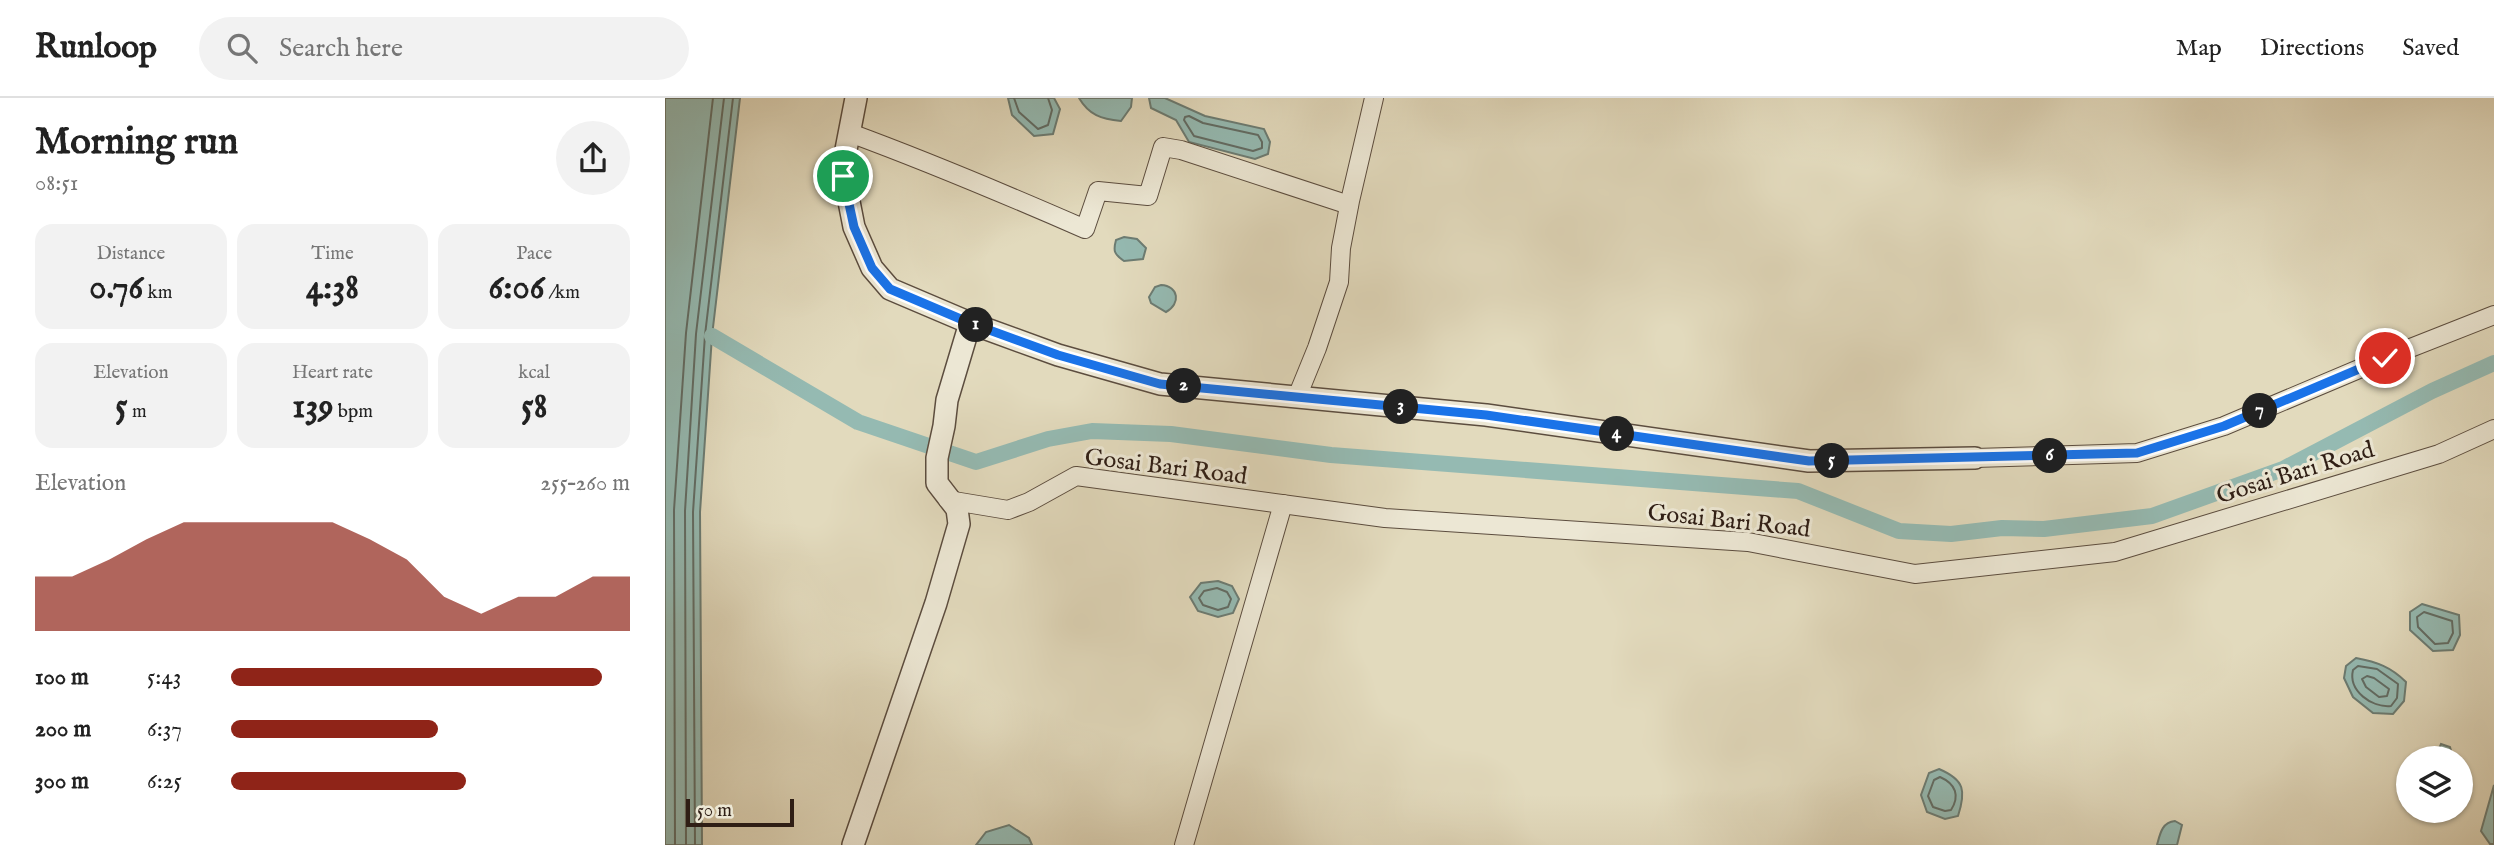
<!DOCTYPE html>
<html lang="en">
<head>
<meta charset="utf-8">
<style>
	body { margin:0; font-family:"IM FELL English",serif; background:#f2f2f2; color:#222; height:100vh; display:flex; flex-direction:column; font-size:26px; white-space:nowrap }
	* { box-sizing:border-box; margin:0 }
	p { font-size:23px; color:#767676 }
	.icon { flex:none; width:38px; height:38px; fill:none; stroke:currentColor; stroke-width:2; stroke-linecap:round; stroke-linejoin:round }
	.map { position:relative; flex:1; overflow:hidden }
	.sheet { display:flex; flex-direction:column; background:#fff; width:665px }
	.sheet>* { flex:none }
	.buttons { position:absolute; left:1731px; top:648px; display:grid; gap:14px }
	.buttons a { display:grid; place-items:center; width:77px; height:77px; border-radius:50%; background:#fff; box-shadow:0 2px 5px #0004; font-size:35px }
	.scale { position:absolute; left:21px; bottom:18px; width:108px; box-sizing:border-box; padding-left:7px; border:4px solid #2f1e15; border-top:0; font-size:19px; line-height:24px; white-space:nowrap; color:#2f1e15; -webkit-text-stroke:5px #ece7d4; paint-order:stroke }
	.pin { position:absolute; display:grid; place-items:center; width:60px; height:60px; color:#fff; margin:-30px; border:4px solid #fff; border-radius:50%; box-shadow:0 2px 7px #0007 }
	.km { position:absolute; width:35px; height:35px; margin:-18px; border-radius:50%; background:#222; color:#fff; font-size:19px; line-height:35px; text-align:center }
	.round { display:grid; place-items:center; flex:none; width:74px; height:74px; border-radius:37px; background:#f2f2f2 }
	.head { display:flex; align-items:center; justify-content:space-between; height:119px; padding:0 35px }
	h1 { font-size:38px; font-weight:800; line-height:52px }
	.figures { display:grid; grid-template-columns:repeat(3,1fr); gap:10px; height:119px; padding:7px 35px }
	.figures div { display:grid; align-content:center; border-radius:18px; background:#f2f2f2; text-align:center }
	.figures b { font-size:35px; font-weight:800 }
	.figures small { font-size:19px; font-weight:400 }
	.figures p { font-size:19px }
	.chart { height:196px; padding:14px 35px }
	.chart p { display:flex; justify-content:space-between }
	.chart svg { width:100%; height:126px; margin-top:7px; fill:#8f2418; opacity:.7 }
	ul { padding:0 35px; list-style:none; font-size:23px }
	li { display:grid; grid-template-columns:112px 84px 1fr; align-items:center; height:52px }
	li i { height:18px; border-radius:9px; background:#8f2418 }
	header { display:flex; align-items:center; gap:42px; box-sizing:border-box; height:98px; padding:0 35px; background:#fff; border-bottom:2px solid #e0e0e0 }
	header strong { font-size:33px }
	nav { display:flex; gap:38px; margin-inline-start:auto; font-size:24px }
	.search { width:490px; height:63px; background:#f2f2f2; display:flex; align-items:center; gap:18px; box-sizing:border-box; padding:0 24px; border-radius:38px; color:#767676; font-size:26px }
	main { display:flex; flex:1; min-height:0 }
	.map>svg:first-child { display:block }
</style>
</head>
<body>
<header>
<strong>Runloop</strong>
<div class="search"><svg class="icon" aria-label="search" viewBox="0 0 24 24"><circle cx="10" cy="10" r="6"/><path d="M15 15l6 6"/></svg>Search here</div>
<nav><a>Map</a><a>Directions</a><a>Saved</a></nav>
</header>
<main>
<section class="sheet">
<div class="head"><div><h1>Morning run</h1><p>08:51</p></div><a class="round"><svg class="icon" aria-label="share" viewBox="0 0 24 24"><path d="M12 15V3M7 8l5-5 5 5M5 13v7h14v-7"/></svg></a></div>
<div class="figures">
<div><p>Distance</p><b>0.76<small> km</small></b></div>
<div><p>Time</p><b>4:38</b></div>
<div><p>Pace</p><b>6:06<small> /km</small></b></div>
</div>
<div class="figures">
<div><p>Elevation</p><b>5<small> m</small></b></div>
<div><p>Heart rate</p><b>139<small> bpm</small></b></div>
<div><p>kcal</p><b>58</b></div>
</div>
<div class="chart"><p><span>Elevation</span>255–260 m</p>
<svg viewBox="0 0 160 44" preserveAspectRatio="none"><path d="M0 44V25L10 25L20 19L30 12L40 6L50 6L60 6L70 6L80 6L90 12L100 19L110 32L120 38L130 32L140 32L150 25L160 25V44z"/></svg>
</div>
<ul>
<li><b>100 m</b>5:43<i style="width:93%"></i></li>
<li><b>200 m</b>6:37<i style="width:52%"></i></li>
<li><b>300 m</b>6:25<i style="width:59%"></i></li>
</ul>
</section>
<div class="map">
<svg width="1829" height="747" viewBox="0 0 1829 747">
	<rect width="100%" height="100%" fill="#e2dabd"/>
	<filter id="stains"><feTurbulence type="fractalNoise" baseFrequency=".00286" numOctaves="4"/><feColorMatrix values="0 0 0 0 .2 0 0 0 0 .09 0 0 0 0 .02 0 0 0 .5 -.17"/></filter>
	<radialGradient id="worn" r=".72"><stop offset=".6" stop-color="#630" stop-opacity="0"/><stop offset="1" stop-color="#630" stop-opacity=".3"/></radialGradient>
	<g fill="#95bab2" stroke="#6c7c73" stroke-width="2">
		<path d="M0,0H75L47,238L35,414L37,747H0Z"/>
		<path d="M343,0H389L395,11L388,36L369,38L347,17Z"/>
		<path d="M414,0H467L466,9L456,23C436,21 424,17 414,0Z"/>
		<path d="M484,0H500L540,18L599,31L605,44L603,56L590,61L524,44L511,22L486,10Z"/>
		<path d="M459,139L472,141L481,150L478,161L459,163C449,156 448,153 451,142Z"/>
		<path d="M496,187C514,188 516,206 501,214L486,205L484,199L490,189Z"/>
		<path d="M553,483L567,488L574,501L568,515L553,519L533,513L525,499L536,485Z"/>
		<path d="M1757,506L1794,517L1795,537L1788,552L1768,553L1745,532V514Z"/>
		<path d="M1691,560C1712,564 1726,569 1741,584L1739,603L1728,616L1708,615L1688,599L1679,580L1681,568Z"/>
		<path d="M1776,646L1785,649L1788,660H1770Z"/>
		<path d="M1274,671C1300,682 1301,693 1293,718L1280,721L1262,714L1256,697L1264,675Z"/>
		<path d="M1829,687V746H1825L1816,733Z"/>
		<path d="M1510,723L1517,727L1512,747H1492C1495,736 1497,724 1510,723Z"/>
		<path d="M344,727L364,740L367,747H311L321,734Z"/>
	</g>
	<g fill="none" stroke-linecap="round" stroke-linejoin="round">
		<g stroke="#626c64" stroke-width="2">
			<path d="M349,0L354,14L373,31L383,27L387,12L383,0"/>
			<path d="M524,18L538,25L593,37L597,44V50L588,53L529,38L519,22L520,19Z"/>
			<path d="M552,490L562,494L566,501L563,509L553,512L538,507L534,500L539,493Z"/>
			<path d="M1759,514L1787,523L1788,535L1783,545L1770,546L1753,529L1752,519Z"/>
			<path d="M1693,568L1712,571L1733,586L1732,600L1726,608C1707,610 1683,593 1688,572Z"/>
			<path d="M1702,578L1709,580L1724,591L1722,598L1714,599L1701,589L1697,581Z"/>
			<path d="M1275,679C1291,686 1295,698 1286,712L1280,713L1268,709L1263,698L1269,682Z"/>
			<path d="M10,747L9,412L21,235L48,0"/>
			<path d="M21,747L20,413L31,236L59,0"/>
			<path d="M30,747L28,414L40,237L68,0"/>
		</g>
		<path stroke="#95bab2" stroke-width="16" d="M47,238L193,324L311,364L383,341L427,333L506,336L666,357L1133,393L1234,433L1286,436L1337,430L1379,431L1487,418L1618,371L1767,293L1829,265"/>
		<defs>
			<g id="minor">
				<path d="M185,35C264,64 342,97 420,131L433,93L483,98L498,49L516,52L684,107"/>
				<path d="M632,299L652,250L674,184L676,150L685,103L709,0"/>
				<path d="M1310,360L1472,355L1559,328L1720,260L1829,217"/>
				<path d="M283,402L343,412L364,404L411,378L720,420L1083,444L1250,476L1450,454L1774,356L1829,331"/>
				<path d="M519,747L618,406"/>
			</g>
			<g id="tertiary">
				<path d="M191,0L179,62V78L189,129L207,170L225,191L305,225L393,257L495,286L821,317L1144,363L1310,360"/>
				<path d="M188,747L271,505L294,426L292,411L272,385V360L279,328L282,302L305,225"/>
			</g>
		</defs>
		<use href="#minor" stroke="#5c4d3f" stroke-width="20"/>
		<use href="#tertiary" stroke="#5c4d3f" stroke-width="24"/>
		<use href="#minor" stroke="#ece7d4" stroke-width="18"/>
		<use href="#tertiary" stroke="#ece7d4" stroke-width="21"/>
	</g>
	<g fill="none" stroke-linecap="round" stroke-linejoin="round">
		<defs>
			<path id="route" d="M178,78L189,129L207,170L225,191L305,225L393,257L495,286L821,317L1144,363L1472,355L1559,328L1720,260"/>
		</defs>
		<use href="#route" stroke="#fff" stroke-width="14"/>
		<use href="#route" stroke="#1a73e8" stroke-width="9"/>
	</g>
	<g text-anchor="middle" stroke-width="6" stroke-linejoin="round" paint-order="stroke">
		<g font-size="24" fill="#2f1e15" stroke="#ece7d4">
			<text transform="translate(501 368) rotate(7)" y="8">Gosai Bari Road</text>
			<text transform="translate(1630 374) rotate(-17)" y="8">Gosai Bari Road</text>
			<text transform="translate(1064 422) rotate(6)" y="8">Gosai Bari Road</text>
		</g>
	</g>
	<rect width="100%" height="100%" filter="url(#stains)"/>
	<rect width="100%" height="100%" fill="url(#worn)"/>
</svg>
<div class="buttons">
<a><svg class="icon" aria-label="layers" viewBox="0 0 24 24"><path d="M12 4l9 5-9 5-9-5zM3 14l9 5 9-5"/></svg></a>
</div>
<div class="scale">50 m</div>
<div class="pin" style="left:178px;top:78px;background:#1e9e55"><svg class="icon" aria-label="arrive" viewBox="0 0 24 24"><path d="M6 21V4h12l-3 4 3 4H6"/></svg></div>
<div class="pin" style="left:1720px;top:260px;background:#d93025"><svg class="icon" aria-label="check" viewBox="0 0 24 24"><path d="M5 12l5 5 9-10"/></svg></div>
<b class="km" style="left:311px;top:227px">1</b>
<b class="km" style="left:519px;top:288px">2</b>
<b class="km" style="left:736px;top:309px">3</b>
<b class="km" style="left:952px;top:336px">4</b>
<b class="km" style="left:1167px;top:363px">5</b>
<b class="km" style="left:1385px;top:358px">6</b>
<b class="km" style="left:1595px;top:313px">7</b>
</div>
</main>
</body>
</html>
